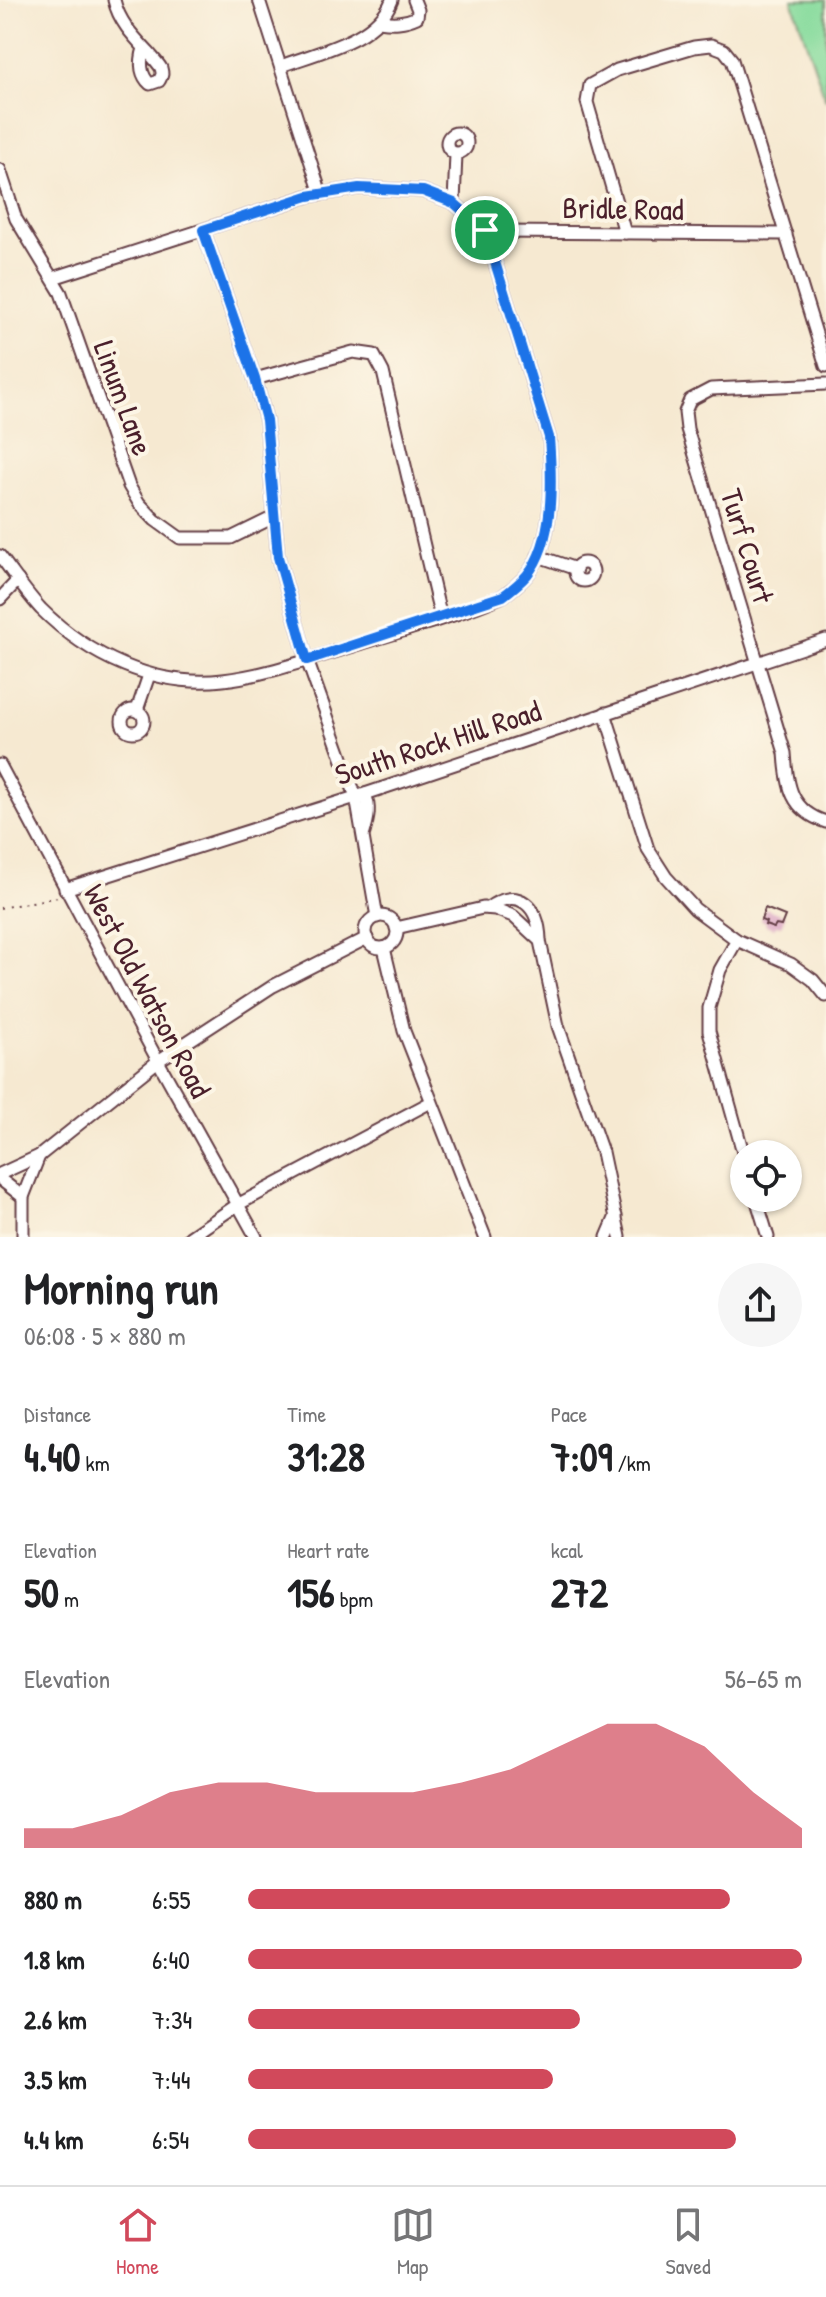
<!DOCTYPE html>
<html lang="en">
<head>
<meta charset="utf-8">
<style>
	body { margin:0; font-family:"Patrick Hand",sans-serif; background:#f6f6f6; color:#202124; height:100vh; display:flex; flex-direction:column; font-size:30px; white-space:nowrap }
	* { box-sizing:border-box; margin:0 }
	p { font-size:26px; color:#757577 }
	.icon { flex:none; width:44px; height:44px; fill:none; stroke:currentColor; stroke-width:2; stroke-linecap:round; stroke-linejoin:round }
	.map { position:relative; height:1237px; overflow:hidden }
	.panel { display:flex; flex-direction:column; background:#fff; flex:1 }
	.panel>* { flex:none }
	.fabs { position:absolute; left:730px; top:1140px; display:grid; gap:16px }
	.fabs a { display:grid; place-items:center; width:72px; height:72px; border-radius:50%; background:#fff; box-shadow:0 2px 6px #0004; font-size:40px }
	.pin { position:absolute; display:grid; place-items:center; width:68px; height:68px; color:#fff; margin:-34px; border:4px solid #fff; border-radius:50%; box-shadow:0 2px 8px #0007 }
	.round { display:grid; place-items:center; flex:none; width:84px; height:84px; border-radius:42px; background:#f6f6f6 }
	.overview { display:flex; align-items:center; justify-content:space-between; height:136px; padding:0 24px }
	h1 { font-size:44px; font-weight:700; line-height:60px }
	.metrics { display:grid; grid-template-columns:repeat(3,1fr); gap:12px; height:136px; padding:8px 24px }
	.metrics div { display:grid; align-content:center }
	.metrics b { font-size:40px; font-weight:700 }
	.metrics small { font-size:22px; font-weight:400 }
	.metrics p { font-size:22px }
	.chart { height:224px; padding:16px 24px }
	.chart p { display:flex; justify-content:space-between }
	.chart svg { width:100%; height:144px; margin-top:8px; fill:#d1495b; opacity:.7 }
	ul { padding:0 24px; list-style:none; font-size:26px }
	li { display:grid; grid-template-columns:128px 96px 1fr; align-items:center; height:60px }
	li i { height:20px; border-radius:10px; background:#d1495b }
	.dock { display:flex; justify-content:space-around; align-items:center; height:112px; border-top:2px solid #e0e0e0; background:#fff; font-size:22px; color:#757577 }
	.dock a { display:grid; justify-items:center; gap:4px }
	.dock .selected { color:#d1495b }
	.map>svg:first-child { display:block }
</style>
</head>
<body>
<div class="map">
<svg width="826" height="1237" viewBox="0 0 826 1237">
	<rect width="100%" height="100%" fill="#fcf5e5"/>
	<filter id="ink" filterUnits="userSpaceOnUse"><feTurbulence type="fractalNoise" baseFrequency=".0125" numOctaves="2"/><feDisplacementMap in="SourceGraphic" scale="16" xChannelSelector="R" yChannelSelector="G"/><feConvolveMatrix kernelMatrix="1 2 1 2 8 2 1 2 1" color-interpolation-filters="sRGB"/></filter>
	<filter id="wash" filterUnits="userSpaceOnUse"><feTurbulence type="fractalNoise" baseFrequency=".006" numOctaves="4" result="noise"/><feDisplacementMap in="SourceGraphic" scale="32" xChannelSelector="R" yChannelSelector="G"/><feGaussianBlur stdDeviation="1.8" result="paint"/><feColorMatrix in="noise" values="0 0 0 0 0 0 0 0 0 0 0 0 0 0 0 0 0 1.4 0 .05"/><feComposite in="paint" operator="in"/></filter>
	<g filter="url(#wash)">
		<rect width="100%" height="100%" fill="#f6e9d1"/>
		<path fill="#87db9d" stroke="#687d64" stroke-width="2" d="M792,0H826V101Z"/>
		<g id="blocks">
			<path fill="#d699bf" d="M765,908L785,916L781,926L776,925L774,928L765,925L766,922L761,920Z"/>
		</g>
	</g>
	<g filter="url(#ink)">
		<use href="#blocks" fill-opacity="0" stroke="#643d44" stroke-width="2"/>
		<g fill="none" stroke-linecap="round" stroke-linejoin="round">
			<defs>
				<g id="minor">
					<path d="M114,0C119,22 134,37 149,53C153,58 158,63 161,68C163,75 162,75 159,81L150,84C140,75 140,61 144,48"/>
					<path d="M259,0L321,194"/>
					<path d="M379,21C393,23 404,23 417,17L418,10L414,0"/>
					<path d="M281,66C318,52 377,40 392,0"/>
					<circle cx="457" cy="143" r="10"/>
					<path d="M0,170L16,219L61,293L129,486L139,503L155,520L180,538H231L274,517"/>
					<path d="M454,203L456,154"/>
					<path d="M203,230L255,379L266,420L278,557L307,660L356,797L377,917"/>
					<path d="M625,233L587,102L590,85L617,70L694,47L711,45L724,50L732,60L826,366"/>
					<path d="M53,278L308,196L359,188L423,191L454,203L485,230L494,232L786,234"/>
					<path d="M255,379L353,352L374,355L383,372L441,618"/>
					<path d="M826,384L711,389L690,400L685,412L687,429L785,753C787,786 791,811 826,822"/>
					<path d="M0,556C13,573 26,593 41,609C88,656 155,688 223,680C267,675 310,659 353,646C403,630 455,617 503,596C511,590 520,583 527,575C555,541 552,479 549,437L485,230"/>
					<path d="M538,556L576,569"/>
					<circle cx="584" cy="572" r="9"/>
					<path d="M0,599L18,580"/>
					<path d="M137,710L149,675"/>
					<circle cx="133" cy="721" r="11"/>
					<path d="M605,713L648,849L666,877L695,909L737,940L791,964L813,980L826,996"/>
					<path d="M0,765L158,1061L256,1237"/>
					<path d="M364,833C368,819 371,808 365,794"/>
					<path d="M65,889L365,794L826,640"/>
					<path d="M488,908C519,885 539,907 540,940"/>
					<circle cx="381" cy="932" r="16"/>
					<path d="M396,928L483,908L495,909L513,916L540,941L558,1026L602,1152L620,1237"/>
					<path d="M737,940L720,970L709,1008V1031L744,1156"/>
					<path d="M384,948L404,1031L485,1237"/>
					<path d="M0,1174L39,1156L158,1061L273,986L367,938"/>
					<path d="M0,1179L23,1197"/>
					<path d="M756,1198L768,1237"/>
					<path d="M23,1237V1197L39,1156"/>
					<path d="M190,1237L237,1205L431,1102"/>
					<path d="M607,1237L616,1216"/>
				</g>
			</defs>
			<use href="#minor" stroke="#643d44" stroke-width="15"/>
			<path stroke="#643d44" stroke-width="2" stroke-dasharray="2 6" stroke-linecap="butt" d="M0,908L58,897"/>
			<use href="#minor" stroke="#fff" stroke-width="11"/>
		</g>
	</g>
	<g fill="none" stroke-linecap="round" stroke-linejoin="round" filter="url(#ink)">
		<defs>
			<path id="route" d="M359,188L423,191L454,203L485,230L549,437C552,478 555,541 527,575C520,583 511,590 503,596L307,660L278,557L266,420L255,379L203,230L308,196Z"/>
		</defs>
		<use href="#route" stroke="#fff" stroke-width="16"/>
		<use href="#route" stroke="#1a73e8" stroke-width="10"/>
	</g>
	<g text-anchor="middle" stroke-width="8" stroke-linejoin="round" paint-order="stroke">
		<g font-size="30" fill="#4a1f2b" stroke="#fcf5e5">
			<text transform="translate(623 209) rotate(1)" y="10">Bridle Road</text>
			<text transform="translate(123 398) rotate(70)" y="10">Linum Lane</text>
			<text transform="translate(747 546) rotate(73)" y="10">Turf Court</text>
			<text transform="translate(438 743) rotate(-18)" y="10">South Rock Hill Road</text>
			<text transform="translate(147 991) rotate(62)" y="10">West Old Watson Road</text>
		</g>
	</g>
</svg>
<div class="fabs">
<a><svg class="icon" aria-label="locate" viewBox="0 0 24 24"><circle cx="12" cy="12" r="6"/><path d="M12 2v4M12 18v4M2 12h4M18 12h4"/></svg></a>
</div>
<div class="pin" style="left:485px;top:230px;background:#1e9e55"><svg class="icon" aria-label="arrive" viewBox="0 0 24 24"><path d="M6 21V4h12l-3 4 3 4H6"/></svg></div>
</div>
<section class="panel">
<div class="overview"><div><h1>Morning run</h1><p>06:08 · 5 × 880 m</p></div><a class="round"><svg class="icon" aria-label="share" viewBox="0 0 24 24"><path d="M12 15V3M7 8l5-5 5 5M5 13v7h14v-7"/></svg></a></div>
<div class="metrics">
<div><p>Distance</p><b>4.40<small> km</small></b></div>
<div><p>Time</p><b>31:28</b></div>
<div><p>Pace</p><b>7:09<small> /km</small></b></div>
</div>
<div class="metrics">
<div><p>Elevation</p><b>50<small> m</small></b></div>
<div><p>Heart rate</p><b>156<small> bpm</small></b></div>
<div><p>kcal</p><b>272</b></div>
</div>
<div class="chart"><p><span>Elevation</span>56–65 m</p>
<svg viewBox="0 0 160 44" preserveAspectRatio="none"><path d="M0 44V38L10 38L20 34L30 27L40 24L50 24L60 27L70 27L80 27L90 24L100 20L110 13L120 6L130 6L140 13L150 27L160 38V44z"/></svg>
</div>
<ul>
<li><b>880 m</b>6:55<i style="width:87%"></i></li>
<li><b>1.8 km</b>6:40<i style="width:100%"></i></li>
<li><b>2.6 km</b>7:34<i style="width:60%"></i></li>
<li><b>3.5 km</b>7:44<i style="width:55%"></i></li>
<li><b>4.4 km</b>6:54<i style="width:88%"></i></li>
</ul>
</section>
<nav class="dock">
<a class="selected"><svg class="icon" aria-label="home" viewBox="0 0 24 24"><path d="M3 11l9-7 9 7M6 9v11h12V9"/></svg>Home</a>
<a><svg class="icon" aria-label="map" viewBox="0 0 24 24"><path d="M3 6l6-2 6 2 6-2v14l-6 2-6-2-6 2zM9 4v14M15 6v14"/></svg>Map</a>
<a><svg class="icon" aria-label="saved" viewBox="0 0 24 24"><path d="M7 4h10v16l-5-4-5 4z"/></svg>Saved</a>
</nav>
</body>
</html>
